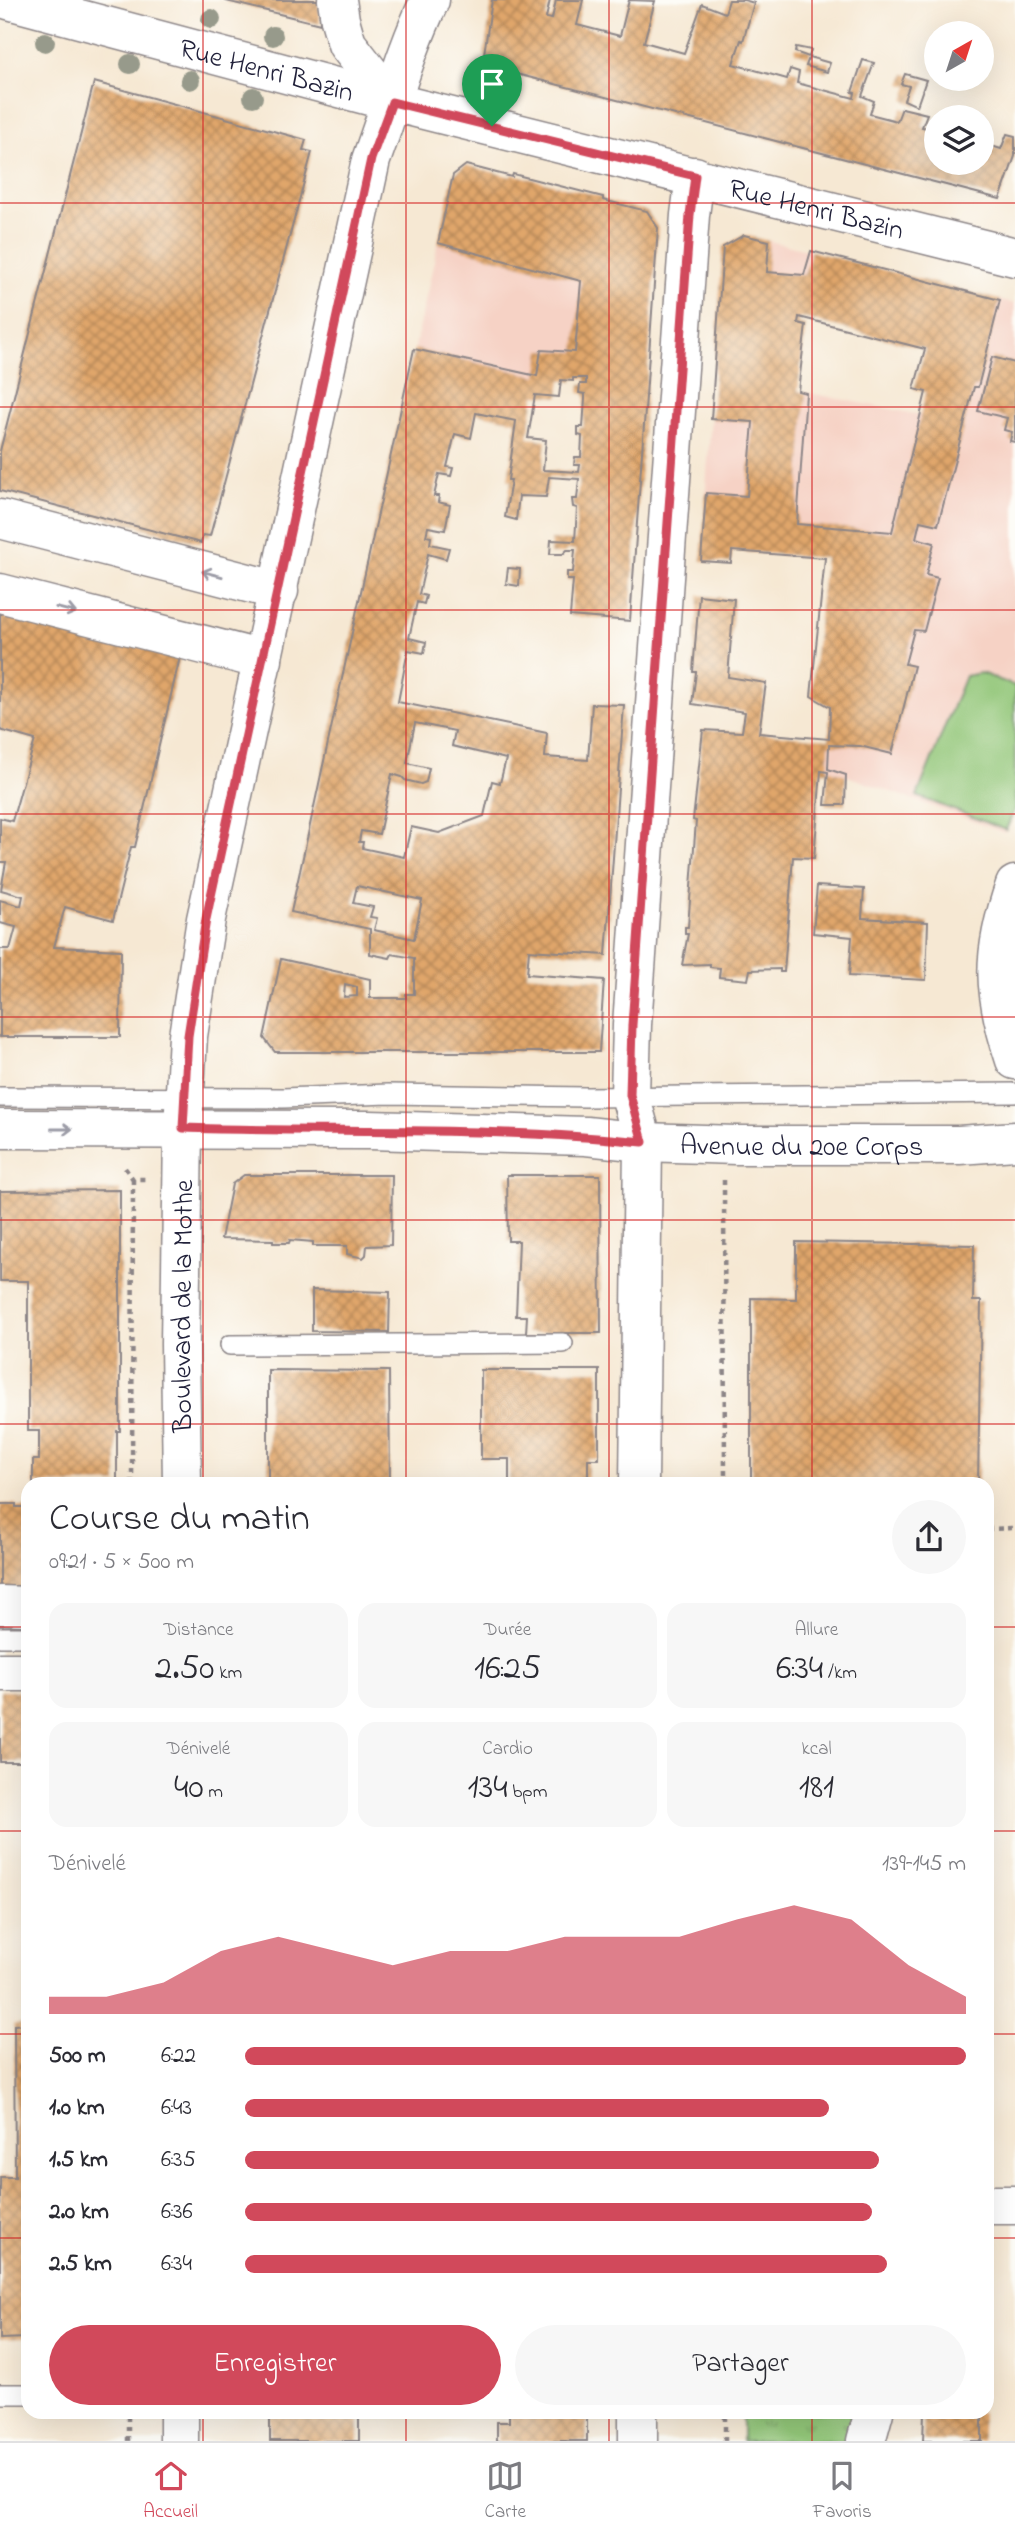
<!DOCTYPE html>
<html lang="fr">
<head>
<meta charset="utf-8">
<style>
	body { margin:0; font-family:"Indie Flower",sans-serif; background:#f7f7f7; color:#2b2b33; height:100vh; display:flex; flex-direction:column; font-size:26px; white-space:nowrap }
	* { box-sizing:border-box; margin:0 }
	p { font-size:23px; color:#7c7c81 }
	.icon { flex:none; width:38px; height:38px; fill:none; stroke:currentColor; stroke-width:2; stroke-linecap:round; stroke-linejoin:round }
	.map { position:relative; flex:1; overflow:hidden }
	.details { position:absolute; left:21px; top:1477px; width:973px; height:942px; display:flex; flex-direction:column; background:#fff; border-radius:21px; box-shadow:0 7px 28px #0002 }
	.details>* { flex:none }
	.needle { width:46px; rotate:39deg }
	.tools { position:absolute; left:924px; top:21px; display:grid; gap:14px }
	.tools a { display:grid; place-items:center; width:70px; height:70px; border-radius:50%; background:#fff; box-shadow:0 7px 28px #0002; font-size:35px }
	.pin { position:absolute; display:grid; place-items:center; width:60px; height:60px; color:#fff; margin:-72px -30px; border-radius:50% 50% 50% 0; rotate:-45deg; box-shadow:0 0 7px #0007 }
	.pin .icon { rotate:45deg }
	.round { display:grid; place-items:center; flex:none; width:74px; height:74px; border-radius:37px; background:#f7f7f7 }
	.overview { display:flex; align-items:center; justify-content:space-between; height:119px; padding:0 28px }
	h1 { font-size:38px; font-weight:600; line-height:52px }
	.figures { display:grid; grid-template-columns:repeat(3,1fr); gap:10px; height:119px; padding:7px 28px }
	.figures div { display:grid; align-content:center; border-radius:18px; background:#f7f7f7; text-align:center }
	.figures b { font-size:35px; font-weight:600 }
	.figures small { font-size:19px; font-weight:400 }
	.figures p { font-size:19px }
	.chart { height:196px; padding:14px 28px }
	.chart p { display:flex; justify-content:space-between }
	.chart svg { width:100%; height:126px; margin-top:7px; fill:#d1495b; opacity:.7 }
	.button { display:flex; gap:14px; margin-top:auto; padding:14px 28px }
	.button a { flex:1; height:80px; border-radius:42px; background:#d1495b; color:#fff; font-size:28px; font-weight:600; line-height:80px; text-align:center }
	.button a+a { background:#f7f7f7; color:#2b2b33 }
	ul { padding:0 28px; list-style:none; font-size:23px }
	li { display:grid; grid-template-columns:112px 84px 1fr; align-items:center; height:52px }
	li i { height:18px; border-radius:9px; background:#d1495b }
	.tabs { display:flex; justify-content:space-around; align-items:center; height:98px; border-top:2px solid #e1e1e2; background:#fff; font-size:19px; color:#7c7c81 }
	.tabs a { display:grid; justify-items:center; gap:4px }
	.tabs .on { color:#d1495b }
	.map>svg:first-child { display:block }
</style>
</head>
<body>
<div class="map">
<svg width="1015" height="2441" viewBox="0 0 1015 2441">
	<defs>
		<pattern id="grass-tufts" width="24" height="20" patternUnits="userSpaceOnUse" patternTransform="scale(1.75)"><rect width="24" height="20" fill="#92c678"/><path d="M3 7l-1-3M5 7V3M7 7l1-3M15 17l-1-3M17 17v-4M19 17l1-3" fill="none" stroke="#77a064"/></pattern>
		<pattern id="building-cross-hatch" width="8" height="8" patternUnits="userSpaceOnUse" patternTransform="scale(1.75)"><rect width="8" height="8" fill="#e0a66a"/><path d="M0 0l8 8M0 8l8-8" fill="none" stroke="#b58758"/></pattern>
	</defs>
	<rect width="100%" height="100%" fill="#fdfcf7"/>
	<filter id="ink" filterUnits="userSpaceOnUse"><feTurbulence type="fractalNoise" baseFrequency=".0143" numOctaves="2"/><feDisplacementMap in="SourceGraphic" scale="14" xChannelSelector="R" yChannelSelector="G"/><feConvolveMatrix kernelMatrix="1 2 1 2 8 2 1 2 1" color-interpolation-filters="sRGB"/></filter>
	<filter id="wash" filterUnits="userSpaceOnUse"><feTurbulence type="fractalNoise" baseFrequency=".00686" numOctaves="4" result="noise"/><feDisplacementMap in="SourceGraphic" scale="28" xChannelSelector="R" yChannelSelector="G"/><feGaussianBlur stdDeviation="1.57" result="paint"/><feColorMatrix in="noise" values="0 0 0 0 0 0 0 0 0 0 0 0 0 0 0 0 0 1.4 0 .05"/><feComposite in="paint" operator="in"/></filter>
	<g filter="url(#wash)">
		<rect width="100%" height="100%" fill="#f6e8d3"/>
		<g fill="#f6d2c5">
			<path d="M513,174L603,197V200L647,211L658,228L649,357L542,350L530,424L404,397L453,175L511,177Z"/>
			<path d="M744,235L811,251L804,275L790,389L920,415L952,288L1015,304V808L1005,833L828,769L830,707L846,716L891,532L704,517L723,247Z"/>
		</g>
		<path fill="url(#grass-tufts)" stroke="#5a745a" stroke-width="2" d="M742,2412H855L846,2441H742Z"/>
		<path fill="#92c678" stroke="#5a745a" stroke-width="2" d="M981,673L1015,686V808L1006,830L917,796L965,676Z"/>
		<g id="blocks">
			<g fill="url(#building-cross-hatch)" fill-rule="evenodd">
				<path d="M226,0H319L320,24L226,1Z"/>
				<path d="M492,0H550L546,18L552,19L556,0H583L577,25L620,36L629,0L655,1L644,42L684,53L702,4L725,13L729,0H744L754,3L743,41L741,40L733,64L787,79L790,69L799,72L797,83L854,98L855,93L852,92L863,60L874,63L862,96L874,101L870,114L897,121L902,108L927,114L922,127L936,130V163H982V143L1001,149L1007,134L1015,136V156L1000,199L501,70L489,63L484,54Z"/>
				<path d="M796,47L811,50L809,57L830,63L827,72L806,66L809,57L795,52Z"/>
				<path d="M905,74L926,80L917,106L904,100L909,86L901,84Z"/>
				<path d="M94,82L306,140L303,150L312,152L210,536L203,535L201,543L0,491V451Z"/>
				<path d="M466,165L512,177L513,174L603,197V200L647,211L658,228L630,621L570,616L573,580H567V572H573L575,550H567L563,554H550L551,540L575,541L577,508L573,507L572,499H577L579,479L549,477L546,497L519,496L516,520L505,517L511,480H508L516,421L476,413L471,438L455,434L447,467L453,468L451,476L439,474L434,496H439L438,502L450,505L445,530L428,527L426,536L431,537L430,544L449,548L446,559L428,554L419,594L426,596L424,604L417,602L409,638L426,642L424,653L408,650L398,702L547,733L545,757L588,760L592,704L624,705L606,955L529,950L527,974L604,980L599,1052H275L264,1038L281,959L370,979V998H406V994H414V958L392,954L390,958L370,954V929L291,912L414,349L537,376L541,350L575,352L581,281L438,243L453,175ZM573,378H586V384H580L579,393L585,394V399L583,427H578V435L582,436L581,457H575L574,465H580L579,472L543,470L546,440L528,438L535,395L559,397L561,380L573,381ZM415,723L455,731L452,746L506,759L500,783L492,781L484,816L439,833L411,827L404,857L362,848L363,842H359L361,831L379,834L392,774L402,777L405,780L421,784L426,782L429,768L407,763ZM357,886L422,900L414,939L374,930L377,918L370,917L373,907L353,903ZM345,984L357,987V996L344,997Z"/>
				<path d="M744,235L769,241L767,272L804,275L811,251L1000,300L978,387H974L938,525L920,521L916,538L934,543L926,575L938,578L924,631L914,630L905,664L914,666L892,754L860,746L829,745L828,769L846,775L845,803L843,805H825L828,772L821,771L814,858L793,857L784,972H780V969L750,970L748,980L719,977L720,968L710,967V964L682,965L688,934H685V927H688L696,821L693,820L703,730L742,732L745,712L692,704L696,672H693L699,595L734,599L728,677L766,683L759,733L829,739L830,707L811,696L825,558L732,551L731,563L701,561L706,493L747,496L753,422L711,419L723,247ZM799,317L925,349L914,389L926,392L892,532L797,524L806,393L798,391L806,325L798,323Z"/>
				<path d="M992,357L1015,363V442L1010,441L1012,432L1004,430L1007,418L978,411Z"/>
				<path d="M508,568L520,569L519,586L506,584Z"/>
				<path d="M0,612L180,657L135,847H131L113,920L65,907L54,947L121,950L120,1037H0V949H10L16,927L0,923V900L21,906L23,896L1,890L6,862H0V818L12,821L35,740L0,730Z"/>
				<path d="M817,886L864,889L862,918L928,922L926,980L849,976L852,937L813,933Z"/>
				<path d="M244,1175H392L391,1245L367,1246L366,1255L363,1258L347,1254V1246H313V1242L290,1240L289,1243H273V1240L221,1239L232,1184Z"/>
				<path d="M507,1175H600L601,1333H526L527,1316H516L519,1241H508Z"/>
				<path d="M120,1190V1431H117V1484H33V1460H39V1431H28V1281H0V1191Z"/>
				<path d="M796,1242L974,1245L973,1301H981L978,1484H751V1298L796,1299Z"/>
				<path d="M312,1290L390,1292L389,1332L312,1331Z"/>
				<path d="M268,1370L389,1371L390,1484H268Z"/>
				<path d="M481,1370H599V1459H588V1484H509V1459H481Z"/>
				<path d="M0,1504H16V1507H28V1591H0Z"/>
				<rect x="0" y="1691" width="28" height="71"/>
				<path d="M28,2024V2338L0,2339V2177H15L14,2025Z"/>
				<rect x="270" y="2412" width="89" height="29"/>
				<path d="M509,2412H587V2441H497V2422H509Z"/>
				<path d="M924,2412H982V2441H923Z"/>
			</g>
		</g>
	</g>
	<g filter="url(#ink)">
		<use href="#blocks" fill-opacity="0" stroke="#8c8587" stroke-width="2"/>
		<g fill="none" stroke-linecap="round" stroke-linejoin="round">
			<defs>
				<g id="service">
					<path d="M0,1097L283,1098L388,1094L586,1097L1015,1093"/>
					<path d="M230,1345L563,1343"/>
					<path d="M0,1637H28"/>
					<path d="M0,2394H28"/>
				</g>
				<g id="minor">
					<path d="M337,0L340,20L347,44L392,102"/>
					<path d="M0,519L279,591"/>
					<path d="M0,593L263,660"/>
					<path d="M639,1484L643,1142L630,1095L632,1025L690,215L695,176"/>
					<path d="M0,1605L28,1606"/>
					<path d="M0,1672H28"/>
					<path d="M987,2205H1015"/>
					<path d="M638,2441V2412"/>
					<path d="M866,2441L874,2412"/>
				</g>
				<g id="tertiary">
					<path id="s1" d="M8,0L392,102L1015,257"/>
					<path d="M1015,885C991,954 992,991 1015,1060"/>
					<path id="s2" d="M0,1129L369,1130L586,1136L643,1142L736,1145H959L1015,1141"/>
					<path id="s3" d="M182,1484L180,1344L183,1128L188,1036L206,919L371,160C391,106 405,52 430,0"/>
					<path d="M179,2441V2412"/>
				</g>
			</defs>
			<use href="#service" stroke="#8c8587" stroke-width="22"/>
			<use href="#minor" stroke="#8c8587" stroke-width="41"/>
			<use href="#tertiary" stroke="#8c8587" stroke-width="41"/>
			<g stroke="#8c8587" stroke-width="4.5" stroke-dasharray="5 5" stroke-linecap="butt">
				<path d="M125,1168L133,1179H146"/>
				<path d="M724,1180L725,1484"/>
				<path d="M132,1484L133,1179"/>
				<path d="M987,1529L1015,1528"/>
				<path d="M128,2441V2412"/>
				<path d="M725,2441V2412"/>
			</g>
			<use href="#service" stroke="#fff" stroke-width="19"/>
			<use href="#minor" stroke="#fff" stroke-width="38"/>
			<use href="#tertiary" stroke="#fff" stroke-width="38"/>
		</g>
		<g fill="#979a8b">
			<circle cx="211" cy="19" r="10"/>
			<circle cx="273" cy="36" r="10"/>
			<circle cx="45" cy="42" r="10"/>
			<circle cx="130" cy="64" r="10"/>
			<circle cx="190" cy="80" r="10"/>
			<circle cx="253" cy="97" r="10"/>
		</g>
		<defs><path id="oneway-shaft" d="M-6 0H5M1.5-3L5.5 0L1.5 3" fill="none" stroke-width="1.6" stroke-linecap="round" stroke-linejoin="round" transform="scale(1.75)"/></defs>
		<g stroke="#9c9ca7">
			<use href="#oneway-shaft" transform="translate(212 574) rotate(-165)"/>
			<use href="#oneway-shaft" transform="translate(66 610) rotate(14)"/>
			<use href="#oneway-shaft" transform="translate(62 1129)"/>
		</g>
	</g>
	<g fill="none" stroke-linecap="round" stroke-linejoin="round" filter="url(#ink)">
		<defs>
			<path id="route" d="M392,102L695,176L690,215L632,1025L630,1095L643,1142C491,1126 336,1133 183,1128L188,1036L206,919L371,159Z"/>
		</defs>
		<use href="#route" stroke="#fff" stroke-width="14"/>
		<use href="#route" stroke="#d1495b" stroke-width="9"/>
	</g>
	<path fill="none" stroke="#d62828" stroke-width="2" stroke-opacity="0.55" d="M203,0V1484M406,0V1484M609,0V1484M812,0V1484M0,203H1015M0,407H1015M0,610H1015M0,814H1015M0,1017H1015M0,1220H1015M0,1424H1015M0,1627H28M987,1627H1015M0,1831H28M987,1831H1015M0,2034H28M987,2034H1015M0,2238H28M987,2238H1015M203,2412V2441M406,2412V2441M609,2412V2441M812,2412V2441"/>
	<g text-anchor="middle" stroke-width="6" stroke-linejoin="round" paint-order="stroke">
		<g font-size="28" fill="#22223b" stroke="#fdfcf7">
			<text dy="10" stroke="none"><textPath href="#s1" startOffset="268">Rue Henri Bazin</textPath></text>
			<text dy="10" stroke="none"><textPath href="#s1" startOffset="835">Rue Henri Bazin</textPath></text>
			<text dy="10" stroke="none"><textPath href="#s2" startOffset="802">Avenue du 20e Corps</textPath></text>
			<text dy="10" stroke="none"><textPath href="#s3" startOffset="178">Boulevard de la Mothe</textPath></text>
		</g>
	</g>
</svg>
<div class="tools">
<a><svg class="needle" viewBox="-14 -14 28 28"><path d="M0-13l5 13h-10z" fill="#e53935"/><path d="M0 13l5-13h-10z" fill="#7c7c81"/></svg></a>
<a><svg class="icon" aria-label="layers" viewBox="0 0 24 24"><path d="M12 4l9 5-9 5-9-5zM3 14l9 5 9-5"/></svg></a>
</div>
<div class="pin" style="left:492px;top:126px;background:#1e9e55"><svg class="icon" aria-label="arrive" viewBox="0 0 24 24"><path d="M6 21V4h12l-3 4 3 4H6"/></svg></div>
<section class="details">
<div class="overview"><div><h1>Course du matin</h1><p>09:21 · 5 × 500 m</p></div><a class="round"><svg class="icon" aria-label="share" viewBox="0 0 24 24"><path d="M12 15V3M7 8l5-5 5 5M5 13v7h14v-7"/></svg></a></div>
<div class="figures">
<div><p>Distance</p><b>2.50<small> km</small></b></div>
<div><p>Durée</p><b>16:25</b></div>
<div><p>Allure</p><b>6:34<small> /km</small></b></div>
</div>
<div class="figures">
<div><p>Dénivelé</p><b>40<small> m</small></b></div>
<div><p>Cardio</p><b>134<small> bpm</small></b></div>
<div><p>kcal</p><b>181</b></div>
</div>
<div class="chart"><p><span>Dénivelé</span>139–145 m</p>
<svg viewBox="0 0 160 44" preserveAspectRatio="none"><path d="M0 44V38L10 38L20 33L30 22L40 17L50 22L60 27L70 22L80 22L90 17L100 17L110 17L120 11L130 6L140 11L150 27L160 38V44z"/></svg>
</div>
<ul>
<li><b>500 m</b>6:22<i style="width:100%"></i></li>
<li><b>1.0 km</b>6:43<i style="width:81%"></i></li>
<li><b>1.5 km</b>6:35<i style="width:88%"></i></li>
<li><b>2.0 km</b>6:36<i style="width:87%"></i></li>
<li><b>2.5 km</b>6:34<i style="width:89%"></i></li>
</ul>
<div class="button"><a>Enregistrer</a><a>Partager</a></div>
</section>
</div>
<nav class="tabs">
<a class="on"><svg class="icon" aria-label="home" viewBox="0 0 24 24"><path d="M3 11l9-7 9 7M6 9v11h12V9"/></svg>Accueil</a>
<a><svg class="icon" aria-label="map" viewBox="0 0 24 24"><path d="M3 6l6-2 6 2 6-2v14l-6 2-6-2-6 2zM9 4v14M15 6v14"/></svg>Carte</a>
<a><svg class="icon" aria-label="saved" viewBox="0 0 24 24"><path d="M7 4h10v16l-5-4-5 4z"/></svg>Favoris</a>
</nav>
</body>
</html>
